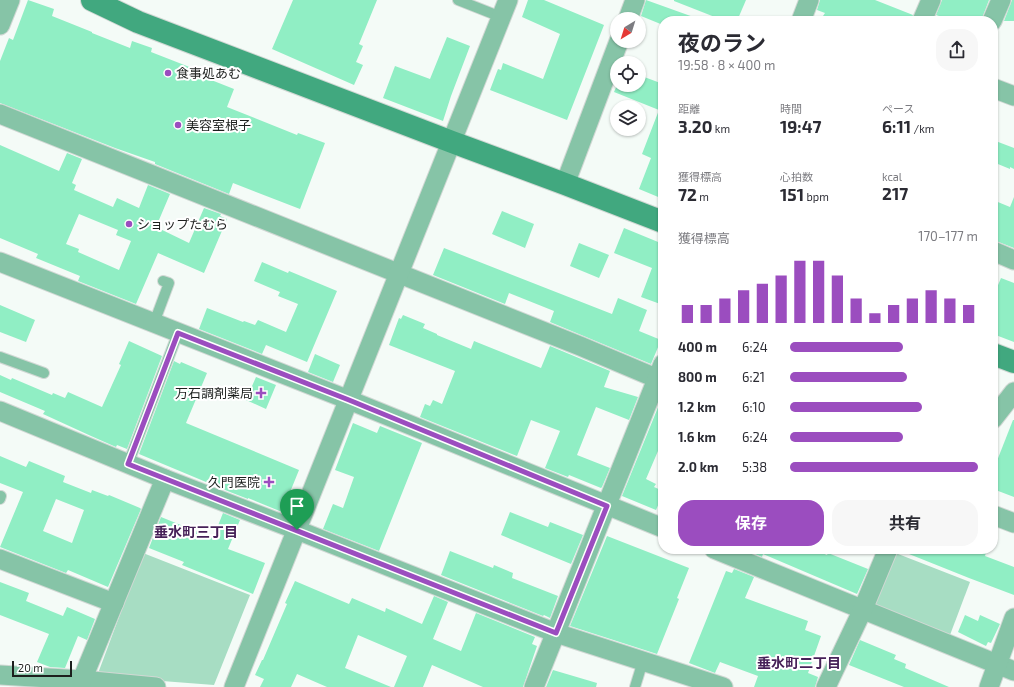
<!DOCTYPE html>
<html lang="ja">
<head>
<meta charset="utf-8">
<style>
	body { margin:0; font-family:"Exo 2","Noto Sans JP",sans-serif; background:#f7f7f7; color:#2b2b33; height:100vh; display:flex; flex-direction:column; font-size:15px; white-space:nowrap }
	* { box-sizing:border-box; margin:0 }
	p { font-size:13px; color:#7c7c81 }
	.icon { flex:none; width:22px; height:22px; fill:none; stroke:currentColor; stroke-width:2; stroke-linecap:round; stroke-linejoin:round }
	.map { position:relative; flex:1; overflow:hidden }
	.sheet { position:absolute; left:658px; top:16px; width:340px; height:538px; display:flex; flex-direction:column; background:#fff; border-radius:16px; box-shadow:0 1px 3px #0004 }
	.sheet>* { flex:none }
	.needle { width:26px; rotate:218deg }
	.buttons { position:absolute; left:610px; top:12px; display:grid; gap:8px }
	.buttons a { display:grid; place-items:center; width:36px; height:36px; border-radius:50%; background:#fff; box-shadow:0 1px 3px #0004; font-size:20px }
	.scale { position:absolute; left:12px; bottom:10px; width:60px; box-sizing:border-box; padding-left:4px; border:2px solid #1c1f1d; border-top:0; font-size:11px; line-height:14px; white-space:nowrap; color:#1c1f1d; -webkit-text-stroke:3px #fff; paint-order:stroke }
	.pin { position:absolute; display:grid; place-items:center; width:34px; height:34px; color:#fff; margin:-41px -17px; border-radius:50% 50% 50% 0; rotate:-45deg; box-shadow:0 0 4px #0007 }
	.pin .icon { rotate:45deg }
	.round { display:grid; place-items:center; flex:none; width:42px; height:42px; border-radius:16px; background:#f7f7f7 }
	.summary { display:flex; align-items:center; justify-content:space-between; height:68px; padding:0 20px }
	h1 { font-size:22px; font-weight:700; line-height:30px }
	.stats { display:grid; grid-template-columns:repeat(3,1fr); gap:6px; height:68px; padding:4px 20px }
	.stats div { display:grid; align-content:center }
	.stats b { font-size:17px; font-weight:700 }
	.stats small { font-size:11px; font-weight:400 }
	.stats p { font-size:11px }
	.chart { height:112px; padding:8px 20px }
	.chart p { display:flex; justify-content:space-between }
	.chart svg { width:100%; height:72px; margin-top:4px; stroke:#9b4dbf; stroke-width:6 }
	.primary-button { display:flex; gap:8px; margin-top:auto; padding:8px 20px }
	.primary-button a { flex:1; height:46px; border-radius:16px; background:#9b4dbf; color:#fff; font-size:16px; font-weight:700; line-height:46px; text-align:center }
	.primary-button a+a { background:#f7f7f7; color:#2b2b33 }
	ul { padding:0 20px; list-style:none; font-size:13px }
	li { display:grid; grid-template-columns:64px 48px 1fr; align-items:center; height:30px }
	li i { height:10px; border-radius:5px; background:#9b4dbf }
	.map>svg:first-child { display:block }
</style>
</head>
<body>
<div class="map">
<svg width="1014" height="687" viewBox="0 0 1014 687">
	<rect width="100%" height="100%" fill="#f4fbf7"/>
	<g fill="#a7ddc3">
		<path d="M893,552L970,582L950,635L873,605Z"/>
		<path d="M143,553L250,595L214,685L97,676Z"/>
	</g>
	<g fill="#90eec4" fill-rule="evenodd">
		<path d="M28,0L54,9L52,16L92,32V33L130,48L132,41L152,48L151,52L192,68L191,72L234,89L227,107L297,135L298,133L325,143L300,209L233,183L229,194L155,164V162L115,148L0,103V61L9,38L13,40Z"/>
		<path d="M293,0H377L359,44L363,46L356,62L363,65L354,85L272,49Z"/>
		<path d="M528,0H544L604,25L567,120L490,90L498,69L501,70L503,63L543,79L560,34L522,17Z"/>
		<path d="M646,0L699,19V21H663V25L641,16Z"/>
		<path d="M674,0H746L737,21H725L674,1Z"/>
		<path d="M820,0H875L913,15L911,21H875L861,16L859,21H836L823,16L825,13L817,10Z"/>
		<path d="M942,0H989L981,21H937L939,16L936,15Z"/>
		<path d="M1012,0H1014V21H1004Z"/>
		<path d="M447,37L470,46L451,96L443,121L383,98L395,66L430,79Z"/>
		<path d="M639,75L663,84V199L639,189L651,158L642,154L659,110L614,92L617,85H639Z"/>
		<path d="M993,140L1014,148V169L1010,167V169L993,162Z"/>
		<path d="M0,145L59,171L67,153L82,159L72,183L76,185L74,190L113,207L117,198L139,208L148,185L170,194L156,227L189,243L204,208L221,214L220,216L227,219L204,273L158,253L136,304L78,281L80,276L36,258L38,254L0,238ZM79,214L118,230L116,235L131,241L119,270L78,252L79,249L66,244Z"/>
		<path d="M1014,197V248L996,241L998,235L993,233V200L1010,207Z"/>
		<path d="M502,211L534,224L525,248L492,234Z"/>
		<path d="M624,228L663,244V305L641,297L652,268L614,253Z"/>
		<path d="M579,243L609,255L599,278L570,266Z"/>
		<path d="M444,248L612,314L618,298L647,310L639,331L661,340L651,364L550,322L554,311L509,293L505,304L433,275Z"/>
		<path d="M262,262L288,273L289,271L337,291L307,362L266,345L262,354L199,329L207,308L243,322L244,321L255,325L258,320L286,332L298,304L278,296L280,292L254,281Z"/>
		<path d="M1001,278L1014,283V342L993,334V297Z"/>
		<path d="M0,305L35,320L26,342L0,332Z"/>
		<path d="M403,315L425,324L423,328L437,334V335L471,349L474,341L541,368L550,346L610,371L604,387L638,397L629,420L596,407L577,455L610,468L602,487L601,488L569,475L568,477L545,468L560,431L531,420L517,456L420,417L425,404L430,406L433,400L442,404L455,371L389,345L399,318L401,319Z"/>
		<path d="M129,341L162,356L127,449L117,445L116,447L91,436L43,414L45,411L0,392V375L11,380L12,378L52,395L53,393L65,398L68,392L102,407L121,365L119,364Z"/>
		<path d="M315,354L340,365L333,382L308,372Z"/>
		<path d="M174,361L180,364L181,362L207,373L186,423L299,470L282,512L248,498V499L230,492L139,454Z"/>
		<path d="M256,377L276,385L266,409L246,400Z"/>
		<path d="M663,395V453L658,451L646,479L656,484L654,487L663,491V494L656,510L622,496Z"/>
		<path d="M1013,420H1014V497L993,489V471Z"/>
		<path d="M353,423L377,433L380,426L422,443L379,551L323,529L333,504L343,508L354,477L335,470Z"/>
		<path d="M0,456L26,467L29,461L65,476L63,482L91,493L92,490L108,496L109,495L140,508L141,509L108,587L68,570L66,573L0,547L23,492L0,483ZM56,499L84,510L72,543L43,531Z"/>
		<path d="M510,512L548,527L550,522L583,535L571,564L501,535Z"/>
		<path d="M223,513L240,520L228,549L265,563L253,594L182,565L184,562L149,548L161,517L213,538Z"/>
		<path d="M607,536L689,568L677,598L679,599L657,654L570,626Z"/>
		<path d="M743,549H812L827,555L828,553L868,569L857,594L763,554L762,557Z"/>
		<path d="M899,549H987L985,556L1014,567V595L969,578L899,550Z"/>
		<path d="M450,551L493,568L494,565L513,573L512,578L558,596L550,618L544,615L543,616L441,575Z"/>
		<path d="M734,569L754,577L745,598L808,621L805,630L821,636L808,673L818,677L815,687H754L758,676L720,662L715,673L689,663L726,571L732,573Z"/>
		<path d="M295,581L349,604L352,598L385,612L386,608L422,624L434,596L448,602L433,639L461,651L476,613L535,637L532,644L537,646L523,687H483L432,665L423,687H394L407,656L358,635L345,668L391,687H327L297,674L291,687H260L264,679L255,675L262,660H263L287,604L285,603Z"/>
		<path d="M0,582L29,593L26,601L63,616L67,607L95,619L87,640L78,636L65,668L50,667L37,662L49,634L0,615Z"/>
		<path d="M965,615L978,621L980,615L1000,624L991,643L988,642L986,646L958,632Z"/>
		<path d="M860,640L896,655L894,659L906,664L905,668L949,687H904L849,665Z"/>
		<path d="M553,670L597,683L596,687H546Z"/>
	</g>
	<g fill="none" stroke-linecap="round" stroke-linejoin="round">
		<defs>
			<g id="lane">
				<path d="M458,0L501,17"/>
				<path d="M154,323L169,283L163,281"/>
				<path d="M0,357L44,373"/>
				<path d="M128,464L178,333"/>
				<path d="M0,499L1,496"/>
				<path d="M635,687L643,661"/>
			</g>
			<g id="street">
				<path d="M628,19L635,0"/>
				<path d="M801,21L809,0"/>
				<path d="M922,21L931,0"/>
				<path d="M992,21L1001,0"/>
				<path d="M0,25L10,0"/>
				<path d="M993,88L1014,96"/>
				<path d="M0,114L580,346L663,381"/>
				<path d="M565,184L619,41"/>
				<path d="M993,251L1014,260"/>
				<path d="M0,262L349,400L663,528"/>
				<path d="M0,411L165,479L297,530L556,633L723,687"/>
				<path d="M993,419L1014,392"/>
				<path d="M993,515L1014,523"/>
				<path d="M714,549L1014,671"/>
				<path d="M0,559L114,603"/>
				<path d="M0,675L82,680L156,687"/>
				<path d="M82,680L165,479"/>
				<path d="M234,687L508,0"/>
				<path d="M534,687L663,364"/>
				<path d="M826,687L863,609L888,549"/>
				<path d="M989,687L1014,618"/>
			</g>
			<g id="secondary">
				<path d="M92,0L138,22L452,142L565,184L663,222"/>
				<path d="M993,354L1014,362"/>
			</g>
		</defs>
		<use href="#lane" stroke="#d1d8d4" stroke-width="12"/>
		<use href="#street" stroke="#d1d8d4" stroke-width="21"/>
		<use href="#secondary" stroke="#d1d8d4" stroke-width="24"/>
		<use href="#lane" stroke="#86c4a7" stroke-width="10"/>
		<use href="#street" stroke="#86c4a7" stroke-width="19"/>
		<use href="#secondary" stroke="#41a87f" stroke-width="22"/>
	</g>
	<g fill="none" stroke-linecap="round" stroke-linejoin="round">
		<defs>
			<path id="route" d="M178,333L349,400L607,506L556,633L128,464Z"/>
		</defs>
		<use href="#route" stroke="#fff" stroke-width="8"/>
		<use href="#route" stroke="#9b4dbf" stroke-width="5"/>
	</g>
	<g fill="#9b4dbf" stroke="#fff" stroke-width="1.5">
		<circle cx="168" cy="73" r="4"/>
		<circle cx="178" cy="125" r="4"/>
		<circle cx="129" cy="224" r="4"/>
		<path d="M259 387h4v4h4v4h-4v4h-4v-4h-4v-4h4z"/>
		<path d="M267 476h4v4h4v4h-4v4h-4v-4h-4v-4h4z"/>
	</g>
	<g text-anchor="middle" stroke-width="4" stroke-linejoin="round" paint-order="stroke">
		<g font-size="13" fill="#1c1f1d" stroke="#fff" text-anchor="start">
			<text x="176" y="78">食事処あむ</text>
			<text x="186" y="130">美容室根子</text>
			<text x="137" y="229">ショップたむら</text>
			<text x="253" y="398" text-anchor="end">万石調剤薬局</text>
			<text x="260" y="487" text-anchor="end">久門医院</text>
		</g>
		<g font-size="14" font-weight="bold" fill="#462158" stroke="#fff">
			<text x="196" y="537">垂水町三丁目</text>
			<text x="799" y="668">垂水町二丁目</text>
		</g>
	</g>
</svg>
<div class="buttons">
<a><svg class="needle" viewBox="-14 -14 28 28"><path d="M0-13l5 13h-10z" fill="#e53935"/><path d="M0 13l5-13h-10z" fill="#7c7c81"/></svg></a>
<a><svg class="icon" aria-label="locate" viewBox="0 0 24 24"><circle cx="12" cy="12" r="6"/><path d="M12 2v4M12 18v4M2 12h4M18 12h4"/></svg></a>
<a><svg class="icon" aria-label="layers" viewBox="0 0 24 24"><path d="M12 4l9 5-9 5-9-5zM3 14l9 5 9-5"/></svg></a>
</div>
<div class="scale">20 m</div>
<div class="pin" style="left:297px;top:530px;background:#1e9e55"><svg class="icon" aria-label="arrive" viewBox="0 0 24 24"><path d="M6 21V4h12l-3 4 3 4H6"/></svg></div>
<section class="sheet">
<div class="summary"><div><h1>夜のラン</h1><p>19:58 · 8 × 400 m</p></div><a class="round"><svg class="icon" aria-label="share" viewBox="0 0 24 24"><path d="M12 15V3M7 8l5-5 5 5M5 13v7h14v-7"/></svg></a></div>
<div class="stats">
<div><p>距離</p><b>3.20<small> km</small></b></div>
<div><p>時間</p><b>19:47</b></div>
<div><p>ペース</p><b>6:11<small> /km</small></b></div>
</div>
<div class="stats">
<div><p>獲得標高</p><b>72<small> m</small></b></div>
<div><p>心拍数</p><b>151<small> bpm</small></b></div>
<div><p>kcal</p><b>217</b></div>
</div>
<div class="chart"><p><span>獲得標高</span>170–177 m</p>
<svg viewBox="0 0 160 44" preserveAspectRatio="none"><path d="M5 44V33M15 44V33M25 44V29M35 44V24M45 44V20M55 44V15M65 44V6M75 44V6M85 44V15M95 44V29M105 44V38M115 44V33M125 44V29M135 44V24M145 44V29M155 44V33"/></svg>
</div>
<ul>
<li><b>400 m</b>6:24<i style="width:60%"></i></li>
<li><b>800 m</b>6:21<i style="width:62%"></i></li>
<li><b>1.2 km</b>6:10<i style="width:70%"></i></li>
<li><b>1.6 km</b>6:24<i style="width:60%"></i></li>
<li><b>2.0 km</b>5:38<i style="width:100%"></i></li>
</ul>
<div class="primary-button"><a>保存</a><a>共有</a></div>
</section>
</div>
</body>
</html>
